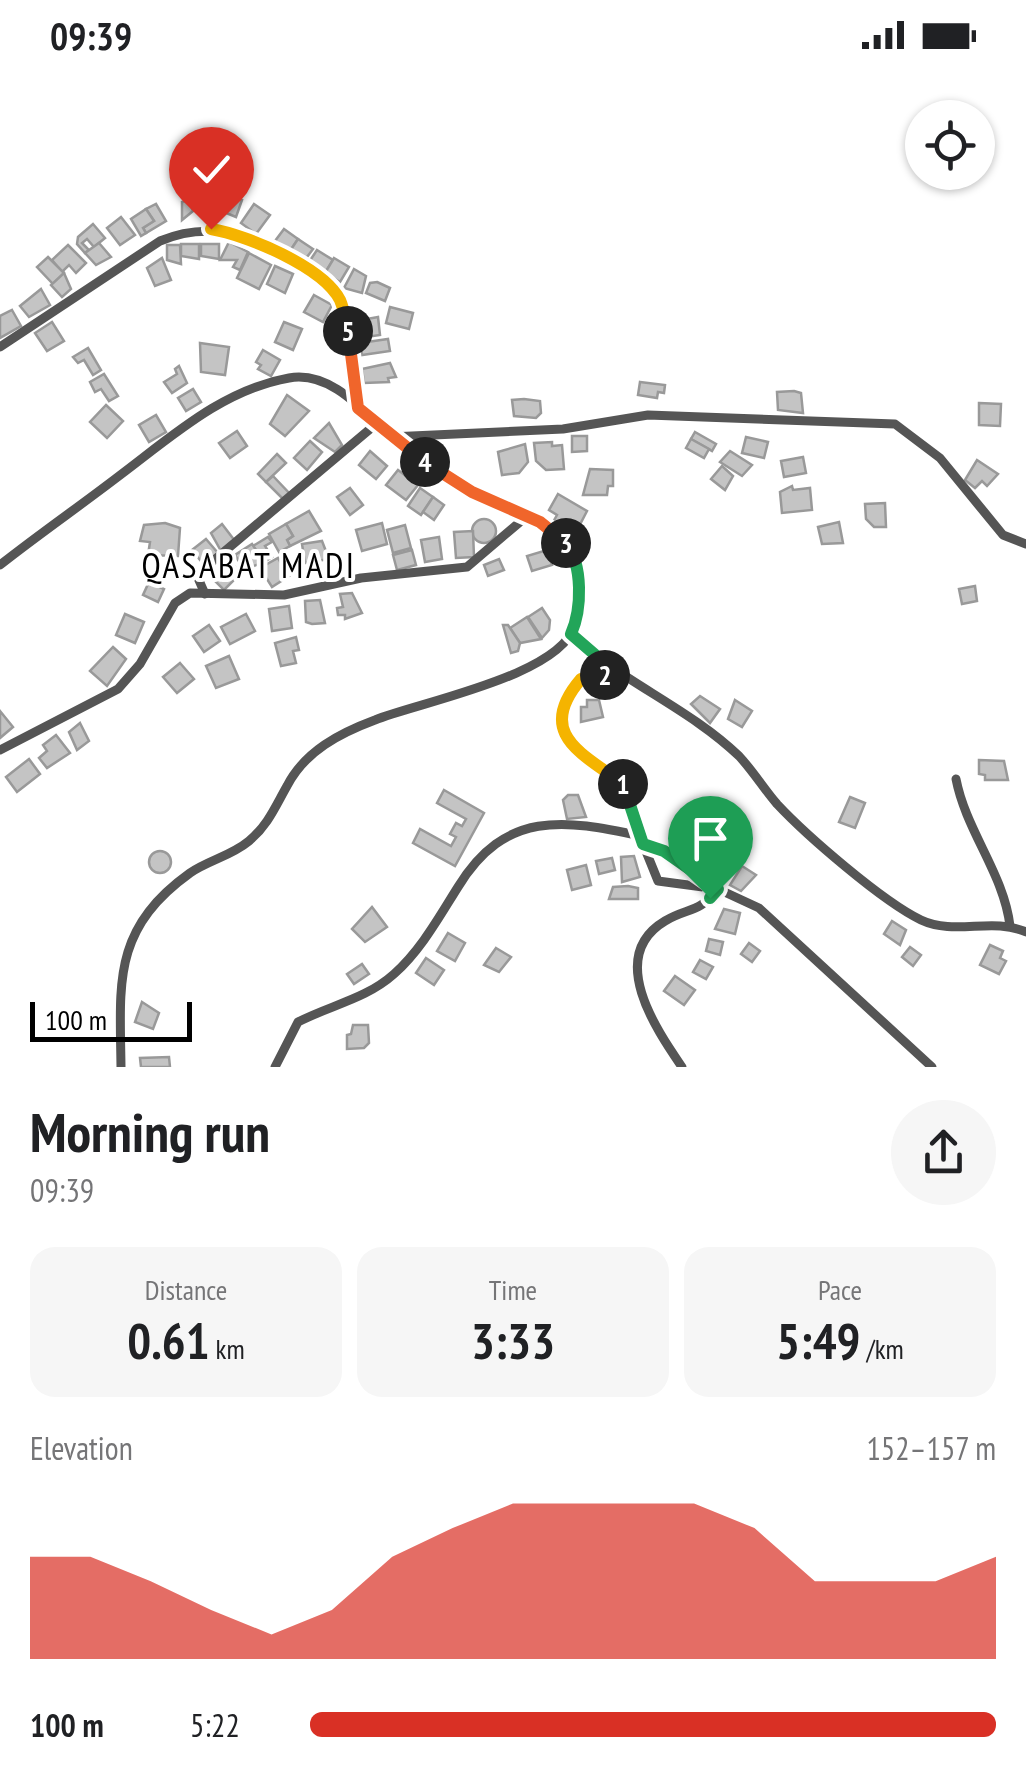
<!DOCTYPE html>
<html lang="en">
<head>
<meta charset="utf-8">
<style>
	body { margin:0; font-family:"PT Sans Narrow",sans-serif; background:#f6f6f6; color:#202124; height:100vh; display:flex; flex-direction:column; font-size:38px; white-space:nowrap }
	* { box-sizing:border-box; margin:0 }
	p { font-size:32px; color:#757577 }
	.icon { flex:none; width:55px; height:55px; fill:none; stroke:currentColor; stroke-width:2; stroke-linecap:round; stroke-linejoin:round }
	.map { position:relative; height:997px; overflow:hidden }
	.side { display:flex; flex-direction:column; background:#fff; flex:1 }
	.side>* { flex:none }
	.tools { position:absolute; left:905px; top:30px; display:grid; gap:20px }
	.tools a { display:grid; place-items:center; width:90px; height:90px; border-radius:50%; background:#fff; box-shadow:0 2px 8px #0004; font-size:50px }
	.scale { position:absolute; left:30px; bottom:25px; width:162px; box-sizing:border-box; padding-left:10px; border:5px solid #000; border-top:0; font-size:28px; line-height:35px; white-space:nowrap; color:#000; -webkit-text-stroke:8px #fff; paint-order:stroke }
	.pin { position:absolute; display:grid; place-items:center; width:85px; height:85px; color:#fff; margin:-102px -42px; border-radius:50% 50% 50% 0; rotate:-45deg; box-shadow:0 0 10px #0007 }
	.pin .icon { rotate:45deg }
	.km { position:absolute; width:50px; height:50px; margin:-25px; border-radius:50%; background:#222; color:#fff; font-size:28px; line-height:50px; text-align:center }
	.round { display:grid; place-items:center; flex:none; width:105px; height:105px; border-radius:52px; background:#f6f6f6 }
	.head { display:flex; align-items:center; justify-content:space-between; height:170px; padding:0 30px }
	h1 { font-size:55px; font-weight:700; line-height:75px }
	.figures { display:grid; grid-template-columns:repeat(3,1fr); gap:15px; height:170px; padding:10px 30px }
	.figures div { display:grid; align-content:center; border-radius:25px; background:#f6f6f6; text-align:center }
	.figures b { font-size:50px; font-weight:700 }
	.figures small { font-size:28px; font-weight:400 }
	.figures p { font-size:28px }
	.chart { height:280px; padding:20px 30px }
	.chart p { display:flex; justify-content:space-between }
	.chart svg { width:100%; height:180px; margin-top:10px; fill:#d93025; opacity:.7 }
	ul { padding:0 30px; list-style:none; font-size:32px }
	li { display:grid; grid-template-columns:160px 120px 1fr; align-items:center; height:75px }
	li i { height:25px; border-radius:12px; background:#d93025 }
	.status { display:flex; justify-content:space-between; align-items:center; height:70px; padding:0 50px; background:#fff; direction:ltr }
	.status svg { height:28px; fill:currentColor }
	.map>svg:first-child { display:block }
</style>
</head>
<body>
<div class="status"><b>09:39</b><svg viewBox="0 0 49 12"><path d="M0 12V9h3v3zM5 12V6h3v6zM10 12V3h3v9zM15 12V0h3v12zM26 1h20v11H26zM47 4h2v5h-2z"/></svg></div>
<div class="map">
<svg width="1026" height="997" viewBox="0 0 1026 997">
	<rect width="100%" height="100%" fill="#fff"/>
	<g fill="#c4c4c4" stroke="#999" stroke-width="2.5">
		<path d="M205,105L221,110L215,129L199,124Z"/>
		<path d="M225,124L242,130L236,147L219,140Z"/>
		<path d="M189,130L193,141L182,150V132Z"/>
		<path d="M156,134L166,151L146,163L143,158L154,151L146,139Z"/>
		<path d="M254,134L270,145L256,164L241,153Z"/>
		<path d="M146,139L154,151L143,158L146,163L141,166L131,149Z"/>
		<path d="M121,147L135,165L120,175L107,158Z"/>
		<path d="M93,154L105,168L94,177L87,169L82,173L89,180L85,183L77,174L78,167Z"/>
		<path d="M284,159L298,169L290,181L275,171Z"/>
		<path d="M298,169L313,179L304,191L290,181Z"/>
		<path d="M229,172L248,182L240,200L233,197L237,190H220Z"/>
		<path d="M99,173L111,187L96,195L85,183Z"/>
		<path d="M181,174H199V189L181,186Z"/>
		<path d="M201,174H219V189L201,186Z"/>
		<path d="M68,175L86,193L76,203L69,195L62,202L52,190Z"/>
		<path d="M167,175H180L181,194L167,190Z"/>
		<path d="M317,180L333,190L325,203L309,192Z"/>
		<path d="M249,183L271,195L259,219L237,208Z"/>
		<path d="M48,187L64,203L53,214L37,197Z"/>
		<path d="M162,188L171,210L155,216L147,198Z"/>
		<path d="M334,188L349,197L340,212L325,203Z"/>
		<path d="M275,196L293,204L285,223L267,214Z"/>
		<path d="M354,199L366,206L362,223L344,218Z"/>
		<path d="M64,203L71,219L62,227L51,215Z"/>
		<path d="M377,212L390,218L385,231L366,223L370,213Z"/>
		<path d="M41,219L50,235L29,247L20,236Z"/>
		<path d="M314,225L332,235L323,252L304,242Z"/>
		<path d="M390,237L413,243L409,259L386,253Z"/>
		<path d="M12,240L21,256L0,268V246Z"/>
		<path d="M378,247L380,265L359,268L356,251Z"/>
		<path d="M52,252L64,271L47,281L35,263Z"/>
		<path d="M284,252L302,259L293,280L275,272Z"/>
		<path d="M388,269L390,281L362,285L360,273Z"/>
		<path d="M200,273L229,277L225,305L201,302Z"/>
		<path d="M88,278L101,300L93,305L84,290L78,293L73,287Z"/>
		<path d="M263,280L280,290L271,306L258,299L261,295L256,292Z"/>
		<path d="M390,293L396,307L388,308L389,312L364,313L362,299Z"/>
		<path d="M179,296L187,313L172,323L164,312L177,304L175,299Z"/>
		<path d="M104,304L118,326L109,331L101,319L95,322L90,312Z"/>
		<path d="M640,312L665,315L664,323L658,322L657,328L638,325Z"/>
		<path d="M193,319L201,332L186,341L178,328Z"/>
		<path d="M794,321L801,323L803,343L778,340L777,322Z"/>
		<path d="M287,325L309,341L285,366L270,354Z"/>
		<path d="M524,329L540,331L541,343L536,348L514,346L512,330Z"/>
		<path d="M979,333L1001,334L1000,356L979,355Z"/>
		<path d="M106,335L123,351L107,368L90,352Z"/>
		<path d="M156,345L166,362L149,372L139,355Z"/>
		<path d="M329,353L342,375L335,382L314,368Z"/>
		<path d="M237,361L247,376L230,388L219,373Z"/>
		<path d="M695,362L716,374L712,381L691,369Z"/>
		<path d="M572,366H587V381L572,382Z"/>
		<path d="M746,367L768,372L764,388L742,383Z"/>
		<path d="M691,369L709,379L704,388L686,378Z"/>
		<path d="M310,371L322,382L307,400L294,388Z"/>
		<path d="M552,372V376L562,375L564,399L546,400L536,391L534,373Z"/>
		<path d="M525,374L528,392L519,403L502,405L498,382Z"/>
		<path d="M370,381L387,396L376,409L359,395Z"/>
		<path d="M730,381L752,395L742,406L720,392Z"/>
		<path d="M277,384L286,393L266,412L258,404Z"/>
		<path d="M803,387L806,403L784,407L781,391Z"/>
		<path d="M977,390L998,404L987,416L982,411L975,418L965,410Z"/>
		<path d="M722,396L733,406L725,420L711,409Z"/>
		<path d="M590,399L613,400V416H608L607,425H583Z"/>
		<path d="M398,400L418,415L406,430L386,415Z"/>
		<path d="M273,406L291,425L285,431L266,412Z"/>
		<path d="M792,416L793,420L810,418L812,440L782,443L780,422Z"/>
		<path d="M350,418L363,435L350,445L337,427Z"/>
		<path d="M420,418L433,427L421,445L408,436Z"/>
		<path d="M558,424L587,441L574,466L552,454L557,445L549,440Z"/>
		<path d="M433,427L444,435L434,450L423,442Z"/>
		<path d="M885,433L886,457H874L866,449L865,434Z"/>
		<path d="M309,441L321,461L290,476L287,470L293,466L286,454Z"/>
		<circle cx="484" cy="461" r="12"/>
		<path d="M839,452L843,473L822,474L818,457Z"/>
		<path d="M165,453L180,458L178,486L148,485L150,472L140,471L144,455Z"/>
		<path d="M382,453L387,474L362,481L356,460Z"/>
		<path d="M222,454L235,471L221,481L211,463Z"/>
		<path d="M286,454L293,466L287,470L290,476L279,482L269,464Z"/>
		<path d="M405,455L411,478L393,483L387,460Z"/>
		<path d="M473,461L474,487L456,488L454,462Z"/>
		<path d="M268,467L272,472L265,476L272,487L264,492L253,476Z"/>
		<path d="M439,467L442,489L425,492L421,470Z"/>
		<path d="M206,469L218,483L204,495L192,480Z"/>
		<path d="M322,471L329,489L305,493L302,474Z"/>
		<path d="M252,474L264,492L244,500L235,485Z"/>
		<path d="M412,480L416,495L397,500L393,485Z"/>
		<path d="M547,480L552,495L532,501L527,486Z"/>
		<path d="M278,488L289,506L272,517L260,498Z"/>
		<path d="M499,489L504,500L488,506L484,495Z"/>
		<path d="M228,490L241,503L224,520L211,507Z"/>
		<path d="M149,512L164,519L158,532L143,525Z"/>
		<path d="M975,516L977,531L962,534L959,519Z"/>
		<path d="M352,523L362,543L345,549V545H338L337,538L343,537L340,524Z"/>
		<path d="M320,530L325,553L312,554L306,552L305,531Z"/>
		<path d="M289,536L292,558L272,561L269,539Z"/>
		<path d="M542,538L550,550L549,560L542,568L528,547Z"/>
		<path d="M125,544L144,552L135,573L116,565Z"/>
		<path d="M246,544L255,561L230,574L221,557Z"/>
		<path d="M527,547L541,569L520,573L510,558Z"/>
		<path d="M209,555L220,571L204,582L193,566Z"/>
		<path d="M503,555H508L520,573L518,581L511,583Z"/>
		<path d="M296,567L299,580L293,581L296,593L281,596L275,573Z"/>
		<path d="M113,577L126,589L107,616L90,601Z"/>
		<path d="M229,586L239,609L216,618L206,596Z"/>
		<path d="M180,593L194,609L177,623L163,607Z"/>
		<path d="M700,626L720,639L710,653L691,634Z"/>
		<path d="M587,630H599L603,647L581,652V637H587Z"/>
		<path d="M735,630L752,641L742,657L728,649Z"/>
		<path d="M0,641L13,657L0,668Z"/>
		<path d="M80,653L89,671L77,680L69,662Z"/>
		<path d="M56,665L70,683L47,698L39,688L47,681L43,675Z"/>
		<path d="M29,689L40,704L17,722L6,707Z"/>
		<path d="M979,690L1004,691L1008,710H985V705L979,704Z"/>
		<path d="M444,720L484,743L455,796L413,773L420,759L451,776L456,767L450,764L456,753L462,756L466,749L437,733Z"/>
		<path d="M568,725H578L586,747L567,749L563,730Z"/>
		<path d="M850,727L865,733L855,758L839,752Z"/>
		<path d="M717,748L739,765L727,780L708,759Z"/>
		<path d="M701,781L722,792L717,801L696,790Z"/>
		<circle cx="160" cy="792" r="11"/>
		<path d="M634,786L640,807L622,812L621,787Z"/>
		<path d="M612,788L615,800L599,804L596,791Z"/>
		<path d="M586,795L591,815L572,820L567,800Z"/>
		<path d="M742,796L756,805L741,821L730,815Z"/>
		<path d="M628,816L638,818V829H609L613,817Z"/>
		<path d="M372,837L387,857L365,872L352,859Z"/>
		<path d="M724,839L740,843L735,864L715,859Z"/>
		<path d="M892,851L906,860L900,875L884,864Z"/>
		<path d="M448,863L465,873L455,891L437,881Z"/>
		<path d="M709,869L723,872L720,885L706,881Z"/>
		<path d="M749,873L760,881L752,892L741,884Z"/>
		<path d="M990,875L1003,881L1000,888L1006,891L999,904L980,895Z"/>
		<path d="M910,877L921,885L913,896L902,887Z"/>
		<path d="M496,878L511,887L499,902L484,895Z"/>
		<path d="M426,888L444,900L434,915L416,903Z"/>
		<path d="M700,890L713,897L706,909L693,902Z"/>
		<path d="M362,894L369,904L354,914L347,904Z"/>
		<path d="M675,906L695,920L684,935L664,921Z"/>
		<path d="M142,932L159,943L153,959L135,952Z"/>
		<path d="M353,955H368L369,973L364,978L347,979V965L351,964Z"/>
		<path d="M169,987L170,997H141L140,988Z"/>
	</g>
	<g fill="none" stroke-linecap="round" stroke-linejoin="round">
		<g stroke="#555" stroke-width="9">
			<path d="M0,277L160,171C214,148 267,168 311,204C319,211 334,220 340,230C356,260 355,304 358,337"/>
			<path d="M390,367L563,359L648,345L895,354L940,388L1003,465L1026,474"/>
			<path d="M0,495C38,465 77,438 115,409C169,369 221,320 289,308C339,299 376,359 413,384C431,397 450,410 470,421C501,438 546,445 568,475C582,493 582,534 575,555C560,606 420,632 375,650C340,663 305,681 287,716C275,737 268,755 249,771C231,786 209,790 190,803C112,859 120,913 121,997"/>
			<path d="M205,524L198,508L206,497L376,354"/>
			<path d="M571,565C622,612 689,638 739,686C753,701 764,719 777,734C807,766 882,831 921,850C955,866 992,847 1026,862"/>
			<path d="M615,602L581,609L565,632L562,647L568,667L578,686L623,714L643,774L665,781L718,819L759,838L932,997"/>
			<path d="M0,680L118,619L140,594L175,533L190,523L284,525L361,508L467,497L527,446"/>
			<path d="M956,709C966,761 1004,804 1010,856"/>
			<path d="M643,774L658,811L718,819C698,844 689,837 665,851C606,886 656,959 682,997"/>
			<path d="M275,997L298,952C331,935 366,929 394,904C421,880 439,847 458,817C505,740 564,749 641,766"/>
		</g>
	</g>
	<g fill="none" stroke-linecap="round" stroke-linejoin="round">
		<defs>
			<path id="split-1" d="M623,714L643,774L664,781L718,819L710,828"/>
			<path id="split-2" d="M605,605L581,609C533,665 586,685 623,714"/>
			<path id="split-3" d="M566,473C583,495 582,539 571,564L615,602L605,605"/>
			<path id="split-4" d="M425,392L472,422L540,452L566,473"/>
			<path id="split-5" d="M348,261L358,338L425,392"/>
			<path id="split-6" d="M211,159C247,165 323,197 340,230C344,239 346,251 348,261"/>
		</defs>
		<use href="#split-1" stroke="#fff" stroke-width="20"/>
		<use href="#split-2" stroke="#fff" stroke-width="20"/>
		<use href="#split-3" stroke="#fff" stroke-width="20"/>
		<use href="#split-4" stroke="#fff" stroke-width="20"/>
		<use href="#split-5" stroke="#fff" stroke-width="20"/>
		<use href="#split-6" stroke="#fff" stroke-width="20"/>
		<use href="#split-1" stroke="#22a559" stroke-width="12"/>
		<use href="#split-2" stroke="#f5b400" stroke-width="12"/>
		<use href="#split-3" stroke="#22a559" stroke-width="12"/>
		<use href="#split-4" stroke="#f0652b" stroke-width="12"/>
		<use href="#split-5" stroke="#f0652b" stroke-width="12"/>
		<use href="#split-6" stroke="#f5b400" stroke-width="12"/>
	</g>
	<g text-anchor="middle" stroke-width="8" stroke-linejoin="round" paint-order="stroke">
		<g font-size="35" letter-spacing="2.5" fill="#000" stroke="#fff">
			<text x="249" y="508">QASABAT MADI</text>
		</g>
	</g>
</svg>
<div class="tools">
<a><svg class="icon" aria-label="locate" viewBox="0 0 24 24"><circle cx="12" cy="12" r="6"/><path d="M12 2v4M12 18v4M2 12h4M18 12h4"/></svg></a>
</div>
<div class="scale">100 m</div>
<div class="pin" style="left:710px;top:828px;background:#1e9e55"><svg class="icon" aria-label="arrive" viewBox="0 0 24 24"><path d="M6 21V4h12l-3 4 3 4H6"/></svg></div>
<div class="pin" style="left:211px;top:159px;background:#d93025"><svg class="icon" aria-label="check" viewBox="0 0 24 24"><path d="M5 12l5 5 9-10"/></svg></div>
<b class="km" style="left:623px;top:714px">1</b>
<b class="km" style="left:605px;top:605px">2</b>
<b class="km" style="left:566px;top:473px">3</b>
<b class="km" style="left:425px;top:392px">4</b>
<b class="km" style="left:348px;top:261px">5</b>
</div>
<section class="side">
<div class="head"><div><h1>Morning run</h1><p>09:39</p></div><a class="round"><svg class="icon" aria-label="share" viewBox="0 0 24 24"><path d="M12 15V3M7 8l5-5 5 5M5 13v7h14v-7"/></svg></a></div>
<div class="figures">
<div><p>Distance</p><b>0.61<small> km</small></b></div>
<div><p>Time</p><b>3:33</b></div>
<div><p>Pace</p><b>5:49<small> /km</small></b></div>
</div>
<div class="chart"><p><span>Elevation</span>152–157 m</p>
<svg viewBox="0 0 160 44" preserveAspectRatio="none"><path d="M0 44V19L10 19L20 25L30 32L40 38L50 32L60 19L70 12L80 6L90 6L100 6L110 6L120 12L130 25L140 25L150 25L160 19V44z"/></svg>
</div>
<ul>
<li><b>100 m</b>5:22<i style="width:100%"></i></li>
</ul>
</section>
</body>
</html>
